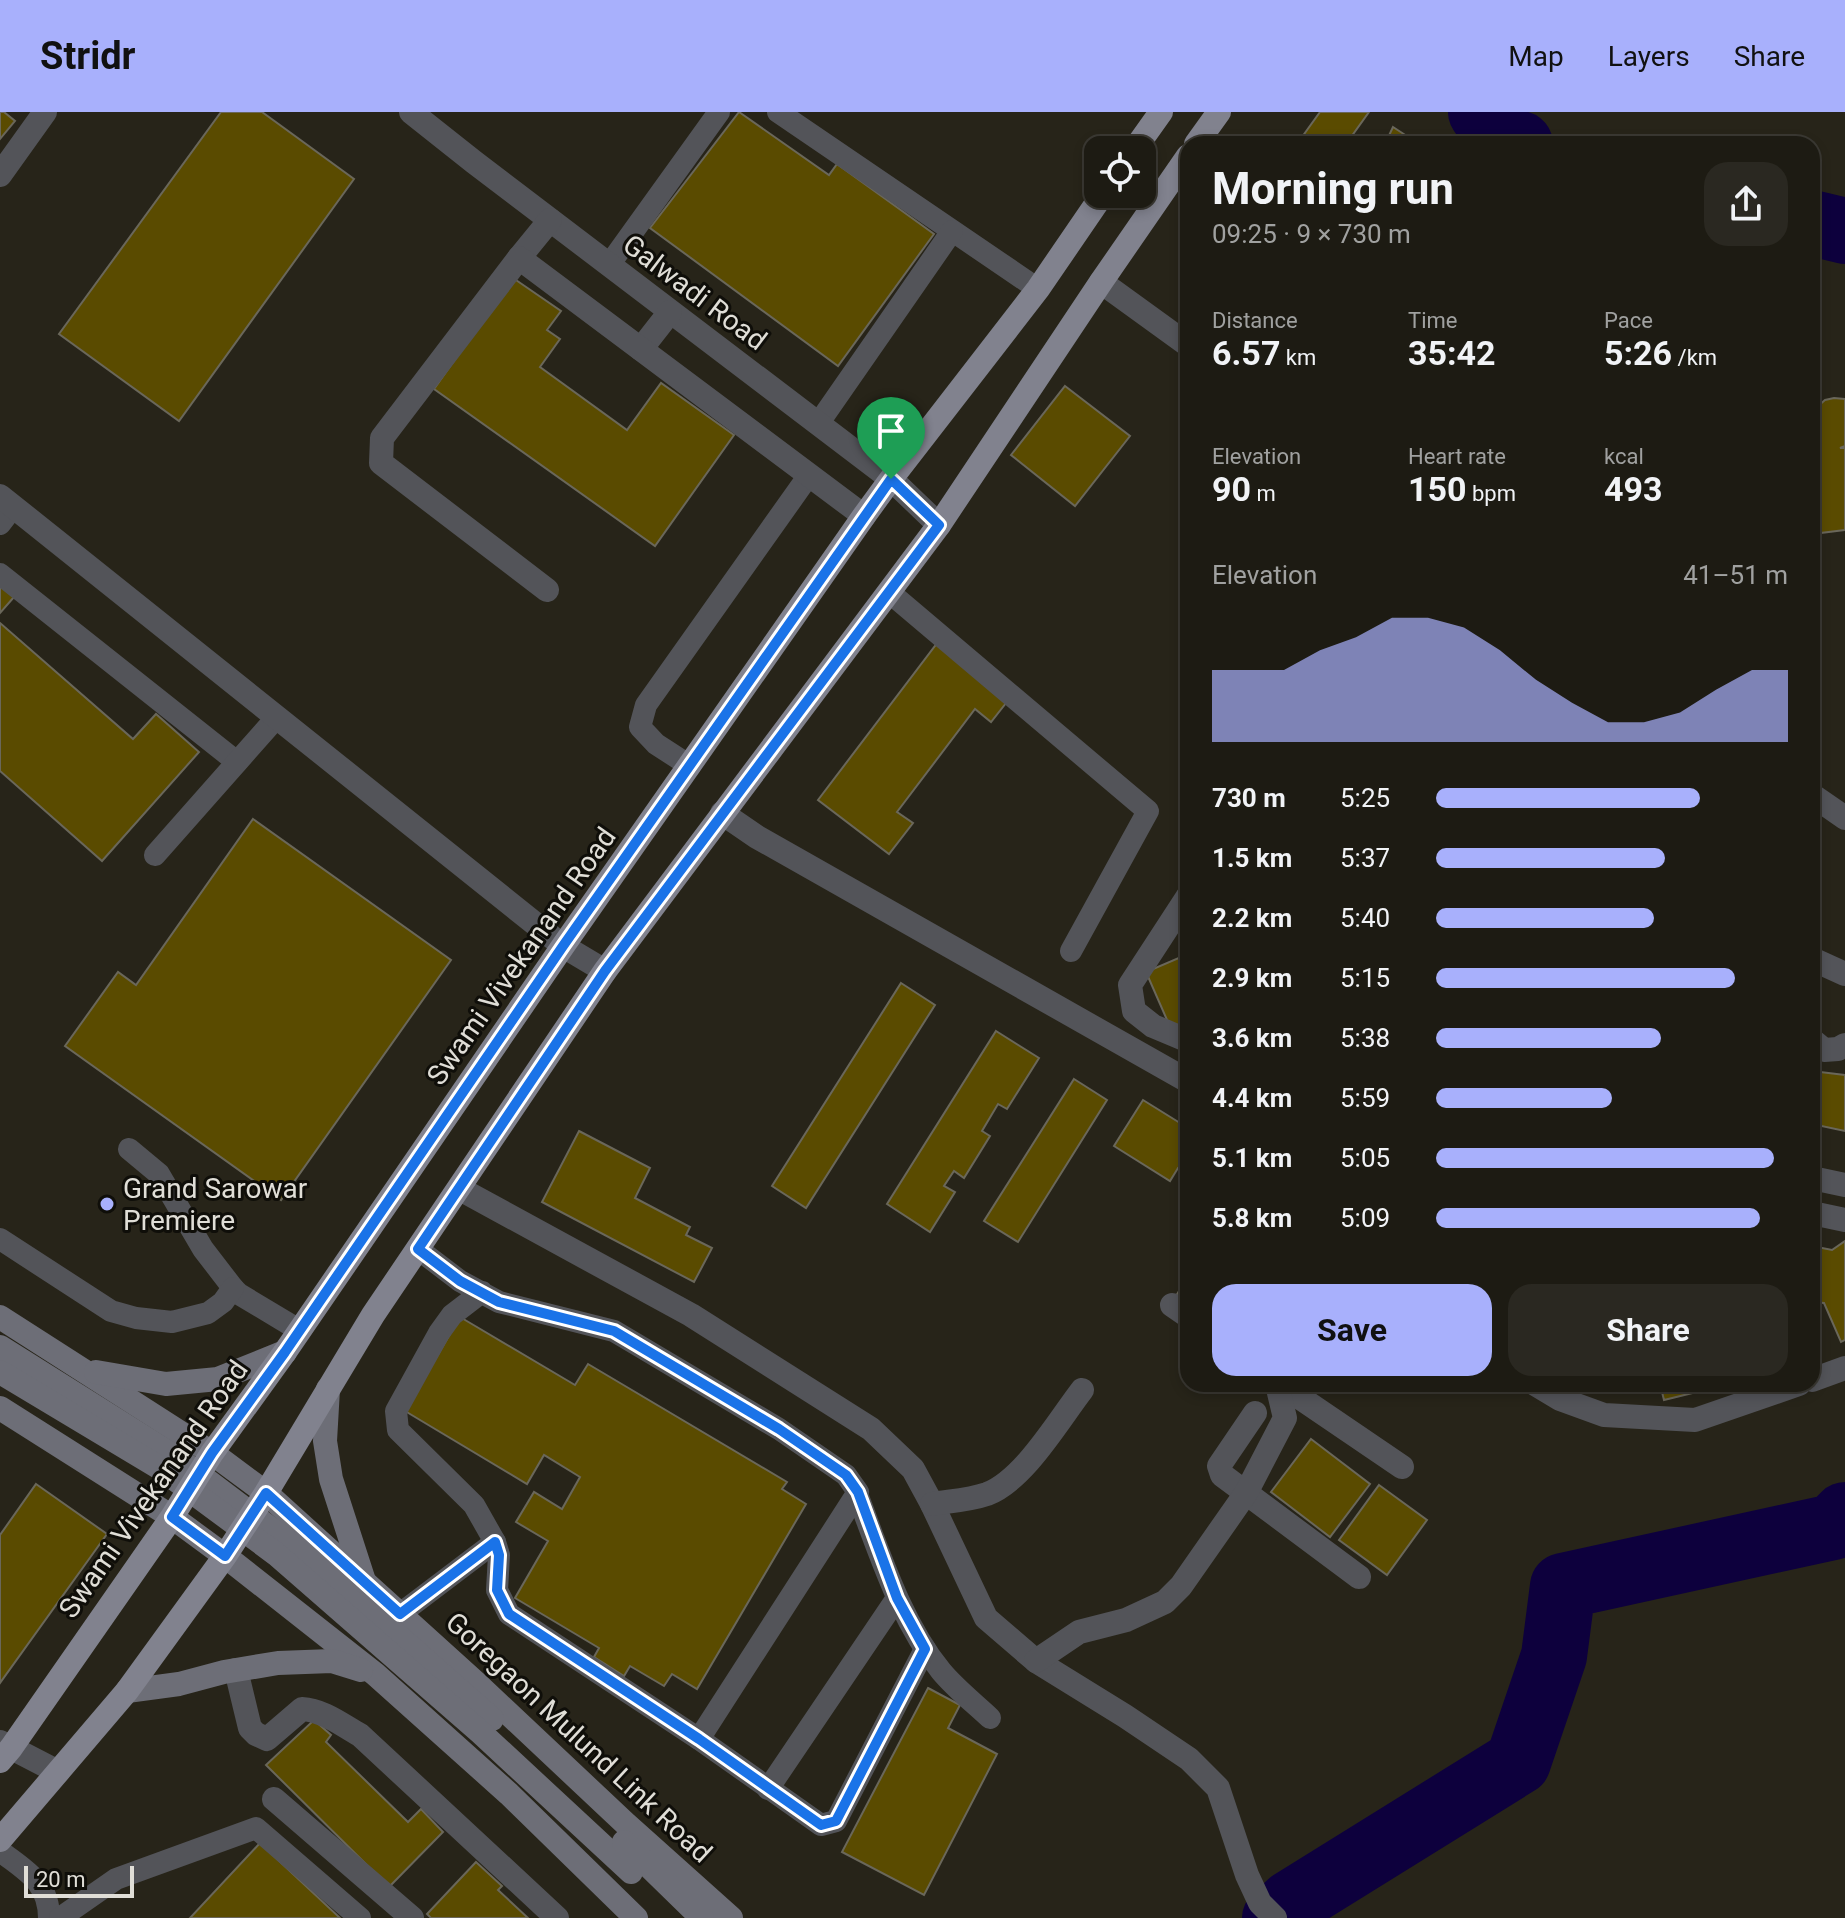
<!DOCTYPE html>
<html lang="en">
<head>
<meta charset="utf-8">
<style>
	body { margin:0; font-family:Roboto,sans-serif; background:#2a2821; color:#f1f3f6; height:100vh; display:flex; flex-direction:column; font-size:30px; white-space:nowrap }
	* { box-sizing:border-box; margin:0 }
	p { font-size:26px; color:#a0a1a0 }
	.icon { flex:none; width:44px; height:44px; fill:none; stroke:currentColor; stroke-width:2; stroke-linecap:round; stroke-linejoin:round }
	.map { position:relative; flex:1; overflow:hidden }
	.panel { position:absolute; left:1180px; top:24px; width:640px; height:1256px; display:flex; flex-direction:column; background:#1d1b13; border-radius:24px; box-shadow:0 4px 12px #0003,0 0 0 2px #3b3933 }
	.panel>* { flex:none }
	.fabs { position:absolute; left:1084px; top:24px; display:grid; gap:16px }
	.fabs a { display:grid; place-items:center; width:72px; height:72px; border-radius:16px; background:#1d1b13; box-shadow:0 4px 12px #0003,0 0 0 2px #3b3933; font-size:40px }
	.scale { position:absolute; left:24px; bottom:20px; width:110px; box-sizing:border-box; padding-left:8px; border:4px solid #e0ded7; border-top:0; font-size:22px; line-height:28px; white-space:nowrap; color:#e0ded7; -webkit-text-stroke:6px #0f0e09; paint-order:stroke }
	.pin { position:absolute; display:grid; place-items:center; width:68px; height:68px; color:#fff; margin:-82px -34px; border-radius:50% 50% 50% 0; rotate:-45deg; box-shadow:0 0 8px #0007 }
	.pin .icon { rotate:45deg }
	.round { display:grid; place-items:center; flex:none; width:84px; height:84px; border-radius:24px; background:#2a2821 }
	.head { display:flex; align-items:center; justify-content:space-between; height:136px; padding:0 32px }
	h1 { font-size:44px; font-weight:700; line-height:60px }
	.figures { display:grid; grid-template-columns:repeat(3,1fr); gap:12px; height:136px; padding:8px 32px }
	.figures div { display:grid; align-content:center }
	.figures b { font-size:34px; font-weight:700 }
	.figures small { font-size:22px; font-weight:400 }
	.figures p { font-size:22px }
	.chart { height:224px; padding:16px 32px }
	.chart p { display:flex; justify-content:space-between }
	.chart svg { width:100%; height:144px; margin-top:8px; fill:#a8b0fc; opacity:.7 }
	.primary-button { display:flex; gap:16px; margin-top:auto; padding:16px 32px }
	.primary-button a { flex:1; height:92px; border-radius:24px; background:#a8b0fc; color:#111; font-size:32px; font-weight:700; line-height:92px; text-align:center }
	.primary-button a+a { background:#2a2821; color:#f1f3f6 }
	ul { padding:0 32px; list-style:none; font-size:26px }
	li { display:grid; grid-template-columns:128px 96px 1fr; align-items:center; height:60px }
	li i { height:20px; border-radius:10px; background:#a8b0fc }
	header { display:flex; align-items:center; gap:48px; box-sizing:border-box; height:112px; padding:0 40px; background:#a8b0fc; color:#111 }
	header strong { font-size:38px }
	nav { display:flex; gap:44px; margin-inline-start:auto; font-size:28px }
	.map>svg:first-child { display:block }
</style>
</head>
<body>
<header>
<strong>Stridr</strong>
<nav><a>Map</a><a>Layers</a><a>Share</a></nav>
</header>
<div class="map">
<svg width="1845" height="1806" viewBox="0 0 1845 1806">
	<rect width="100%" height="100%" fill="#272419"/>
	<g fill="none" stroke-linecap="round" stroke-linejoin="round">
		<g stroke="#0d003d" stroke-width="66">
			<path d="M1481,0L1499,26L1520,32"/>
			<path d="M1812,111L1845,119"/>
			<path d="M1275,1806L1291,1791L1518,1650L1554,1544L1563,1474L1833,1415L1845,1403"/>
		</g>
	</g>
	<g fill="#5a4b00" stroke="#6a675a" stroke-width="2">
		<path d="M0,0H4L15,9L0,27Z"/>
		<path d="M221,0H262L354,67L179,309L59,222Z"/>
		<path d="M739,0L829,63L837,52L934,122L838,254L650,116Z"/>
		<path d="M1320,0H1369L1346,32H1297Z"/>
		<path d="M1393,15L1419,32H1385Z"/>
		<path d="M513,166L561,199L547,218L560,227L540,255L627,318L661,271L734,323L655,434L434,277Z"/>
		<path d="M1065,274L1130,324L1075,394L1011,343Z"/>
		<path d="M1834,286L1845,287V334L1840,336H1845V418L1812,422L1813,304L1817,295L1825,288Z"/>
		<path d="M0,473L14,485L0,501Z"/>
		<path d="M0,511L133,627L156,602L199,640L102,749L0,659Z"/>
		<path d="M938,530L1010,586L991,610L975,597L897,700L913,711L889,742L818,688Z"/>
		<path d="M253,707L451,848L281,1088L65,934L118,860L136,873Z"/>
		<path d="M1188,842V909L1171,917L1146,860Z"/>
		<path d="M901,871L935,893L806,1096L772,1074Z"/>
		<path d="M996,919L1039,946L1007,997L998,992L982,1019L990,1024L964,1066L954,1059L944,1074L955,1080L930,1120L887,1092Z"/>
		<path d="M1812,959L1845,963V1019L1812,1012Z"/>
		<path d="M1074,967L1107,988L1018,1130L984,1109Z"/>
		<path d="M1143,988L1188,1016V1062L1178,1056L1170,1069L1114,1034Z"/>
		<path d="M579,1019L650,1056L635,1086L690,1115L686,1123L712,1136L694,1170L542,1090Z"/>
		<path d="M1845,1129V1228L1841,1230L1824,1191L1812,1190V1134L1832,1138Z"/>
		<path d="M1188,1164V1193L1176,1184Z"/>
		<path d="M460,1205L575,1273L588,1252L787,1370L782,1377L806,1392L697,1577L672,1562L664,1574L630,1554L624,1564L594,1545L599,1536L515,1486L548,1429L516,1410L534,1380L562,1397L580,1365L544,1343L527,1372L405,1299Z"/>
		<path d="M1660,1272H1716L1717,1275L1664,1288Z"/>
		<path d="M1311,1327L1370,1372L1330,1425L1271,1380Z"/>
		<path d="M36,1372L107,1422L0,1571V1423Z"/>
		<path d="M1379,1373L1427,1408L1387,1463L1339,1428Z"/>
		<path d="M928,1576L960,1593L948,1616L997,1642L924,1783L842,1740Z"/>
		<path d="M314,1608L331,1623L326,1630L408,1710L421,1697L443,1720L389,1775L266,1653Z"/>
		<path d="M260,1731L340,1806H190Z"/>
		<path d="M476,1750L502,1774L498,1778L528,1806H431L427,1802Z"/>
	</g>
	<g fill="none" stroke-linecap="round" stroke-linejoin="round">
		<g stroke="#535459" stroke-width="22">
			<path d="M778,0L1038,177"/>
			<path d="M609,153L719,0"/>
			<path d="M818,312L952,119"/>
			<path d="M0,412L13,395"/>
			<path d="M0,462L237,650"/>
			<path d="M889,480L1148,699L1071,839"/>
			<path d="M690,654L656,632L640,615L646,593L809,363"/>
			<path d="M155,743L277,605"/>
			<path d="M129,1037L159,1062L203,1137L233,1176L239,1182L299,1218"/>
			<path d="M0,1127L111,1199L136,1206L172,1210L208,1201L223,1190L233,1176"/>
			<path d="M418,1137L460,1169L499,1190L614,1219L779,1317L846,1363L858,1380L699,1627L509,1502L497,1478L499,1443L495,1430L474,1393L398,1318L396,1299L439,1221L452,1203L482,1180"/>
			<path d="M857,1382C880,1442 900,1508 941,1559C955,1576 974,1591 990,1606"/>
			<path d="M400,1502L495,1430"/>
			<path d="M699,1627L821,1713L836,1709L925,1537"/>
			<path d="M768,1677L897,1486"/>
			<path d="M0,1739C26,1759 49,1770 49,1806"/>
			<path d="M60,1806L116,1767L256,1716L360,1806"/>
		</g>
		<g stroke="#535459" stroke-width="24">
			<path d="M411,0L474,50L891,367L939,413"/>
			<path d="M0,63L45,0"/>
			<path d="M519,146L550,108"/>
			<path d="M1101,170L1188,233"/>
			<path d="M641,237L670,200"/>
			<path d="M0,384L563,834L605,859"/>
			<path d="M547,478L381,351L382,326L519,146L864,404"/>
			<path d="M1812,683L1845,706"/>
			<path d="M722,701L757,725L1188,969"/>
			<path d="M1188,784L1130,873L1134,899L1153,914L1184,927H1188"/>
			<path d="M1812,847L1845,862"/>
			<path d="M1812,928L1824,938L1838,937L1845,933"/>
			<path d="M1812,1066L1845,1073"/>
			<path d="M460,1077L691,1203L871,1317L913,1357L932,1392L986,1506L1036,1549L1125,1604L1189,1647L1218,1676L1247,1763L1260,1791L1275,1806"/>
			<path d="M1812,1101L1845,1108"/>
			<path d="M1172,1193L1188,1204"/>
			<path d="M1812,1268L1845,1256"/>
			<path d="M1535,1272L1560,1287L1604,1303L1695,1308L1799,1272"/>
			<path d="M1302,1287L1402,1355"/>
			<path d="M1255,1301L1219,1354L1222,1363L1359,1465"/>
			<path d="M932,1392C950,1389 970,1388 987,1382C1024,1368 1058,1309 1082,1278"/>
			<path d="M1036,1549L1079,1520L1126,1508L1165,1490L1181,1474L1246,1381L1285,1306L1279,1281L1284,1272"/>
			<path d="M236,1558L250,1616L256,1622L267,1627L302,1597C323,1598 342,1613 360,1623L557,1806"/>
			<path d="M0,1630L58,1660"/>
			<path d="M274,1687L412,1806"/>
		</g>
		<g stroke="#6d6e77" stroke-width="24">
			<path d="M0,1205L212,1341L266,1381L476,1571L626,1712L731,1806"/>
			<path d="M0,1235L180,1348L312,1448L492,1607"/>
			<path d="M0,1260L160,1356L276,1442L480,1620L631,1760"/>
			<path d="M96,1260L166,1272L218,1267L285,1240"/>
			<path d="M328,1277L325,1329L331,1367L364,1469"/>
			<path d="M0,1296L172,1405L225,1444L375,1562L509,1682L636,1806"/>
			<path d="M127,1579L179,1572L224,1560L278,1551L332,1549L361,1558"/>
			<path d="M624,1730L702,1806"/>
		</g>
		<g stroke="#81828e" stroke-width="24">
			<path d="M1196,32L1219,0"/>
			<path d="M1134,38L1161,0"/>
			<path d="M0,1649L11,1636L172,1405L212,1341L285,1240L563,834L864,404L891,367L1038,177L1103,82"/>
			<path d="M0,1728L127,1579L225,1444L266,1381L373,1203L605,859L939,413L1101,170L1188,44"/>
		</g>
	</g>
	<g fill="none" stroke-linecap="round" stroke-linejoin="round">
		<defs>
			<path id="route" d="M891,367L939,413L605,859L418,1137L460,1169L499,1190L614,1219L779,1317L846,1363L858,1380L897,1486L925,1537L836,1709L821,1713L699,1627L509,1502L497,1478L499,1443L495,1430L400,1502L266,1381L225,1444L172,1405L212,1341L285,1240L563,834Z"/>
		</defs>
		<use href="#route" stroke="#fff" stroke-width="16"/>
		<use href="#route" stroke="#1a73e8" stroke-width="10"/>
	</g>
	<circle fill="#a8b0fc" stroke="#0f0e09" stroke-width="3" cx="107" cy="1092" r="8"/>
	<g text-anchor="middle" stroke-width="6" stroke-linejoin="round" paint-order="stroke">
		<g font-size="28" fill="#e0ded7" stroke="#0f0e09">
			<text transform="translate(695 180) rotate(37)" y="10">Galwadi Road</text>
			<text transform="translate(521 844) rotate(-55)" y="10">Swami Vivekanand Road</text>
			<text transform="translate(153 1377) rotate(-55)" y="10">Swami Vivekanand Road</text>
			<text transform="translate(579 1625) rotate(43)" y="10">Goregaon Mulund Link Road</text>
		</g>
		<g font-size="28" fill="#e0ded7" stroke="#0f0e09" text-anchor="start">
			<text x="123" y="1086">Grand Sarowar<tspan x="123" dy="32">Premiere</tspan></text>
		</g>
	</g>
</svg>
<div class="fabs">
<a><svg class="icon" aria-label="locate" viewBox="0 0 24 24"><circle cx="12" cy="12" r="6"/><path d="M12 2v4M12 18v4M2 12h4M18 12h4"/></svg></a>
</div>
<div class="scale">20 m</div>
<div class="pin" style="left:891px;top:367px;background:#1e9e55"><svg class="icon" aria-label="arrive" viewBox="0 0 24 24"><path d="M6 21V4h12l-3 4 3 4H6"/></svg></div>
<section class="panel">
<div class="head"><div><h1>Morning run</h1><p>09:25 · 9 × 730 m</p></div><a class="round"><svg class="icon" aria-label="share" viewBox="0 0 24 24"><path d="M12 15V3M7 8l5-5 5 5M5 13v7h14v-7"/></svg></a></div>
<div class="figures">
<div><p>Distance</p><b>6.57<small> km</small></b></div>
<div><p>Time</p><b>35:42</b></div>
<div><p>Pace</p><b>5:26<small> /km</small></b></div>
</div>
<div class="figures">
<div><p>Elevation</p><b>90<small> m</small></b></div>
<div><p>Heart rate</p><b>150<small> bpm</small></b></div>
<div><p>kcal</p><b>493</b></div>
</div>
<div class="chart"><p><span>Elevation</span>41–51 m</p>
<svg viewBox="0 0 160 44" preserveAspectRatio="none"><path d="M0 44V22L10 22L20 22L30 16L40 12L50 6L60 6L70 9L80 16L90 25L100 32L110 38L120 38L130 35L140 28L150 22L160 22V44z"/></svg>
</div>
<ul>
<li><b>730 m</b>5:25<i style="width:75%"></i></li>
<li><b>1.5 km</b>5:37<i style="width:65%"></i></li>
<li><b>2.2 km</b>5:40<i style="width:62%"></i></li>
<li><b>2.9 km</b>5:15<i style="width:85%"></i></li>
<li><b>3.6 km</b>5:38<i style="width:64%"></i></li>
<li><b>4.4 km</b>5:59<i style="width:50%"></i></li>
<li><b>5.1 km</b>5:05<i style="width:96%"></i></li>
<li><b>5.8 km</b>5:09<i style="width:92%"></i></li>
</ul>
<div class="primary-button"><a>Save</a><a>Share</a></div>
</section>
</div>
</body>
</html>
